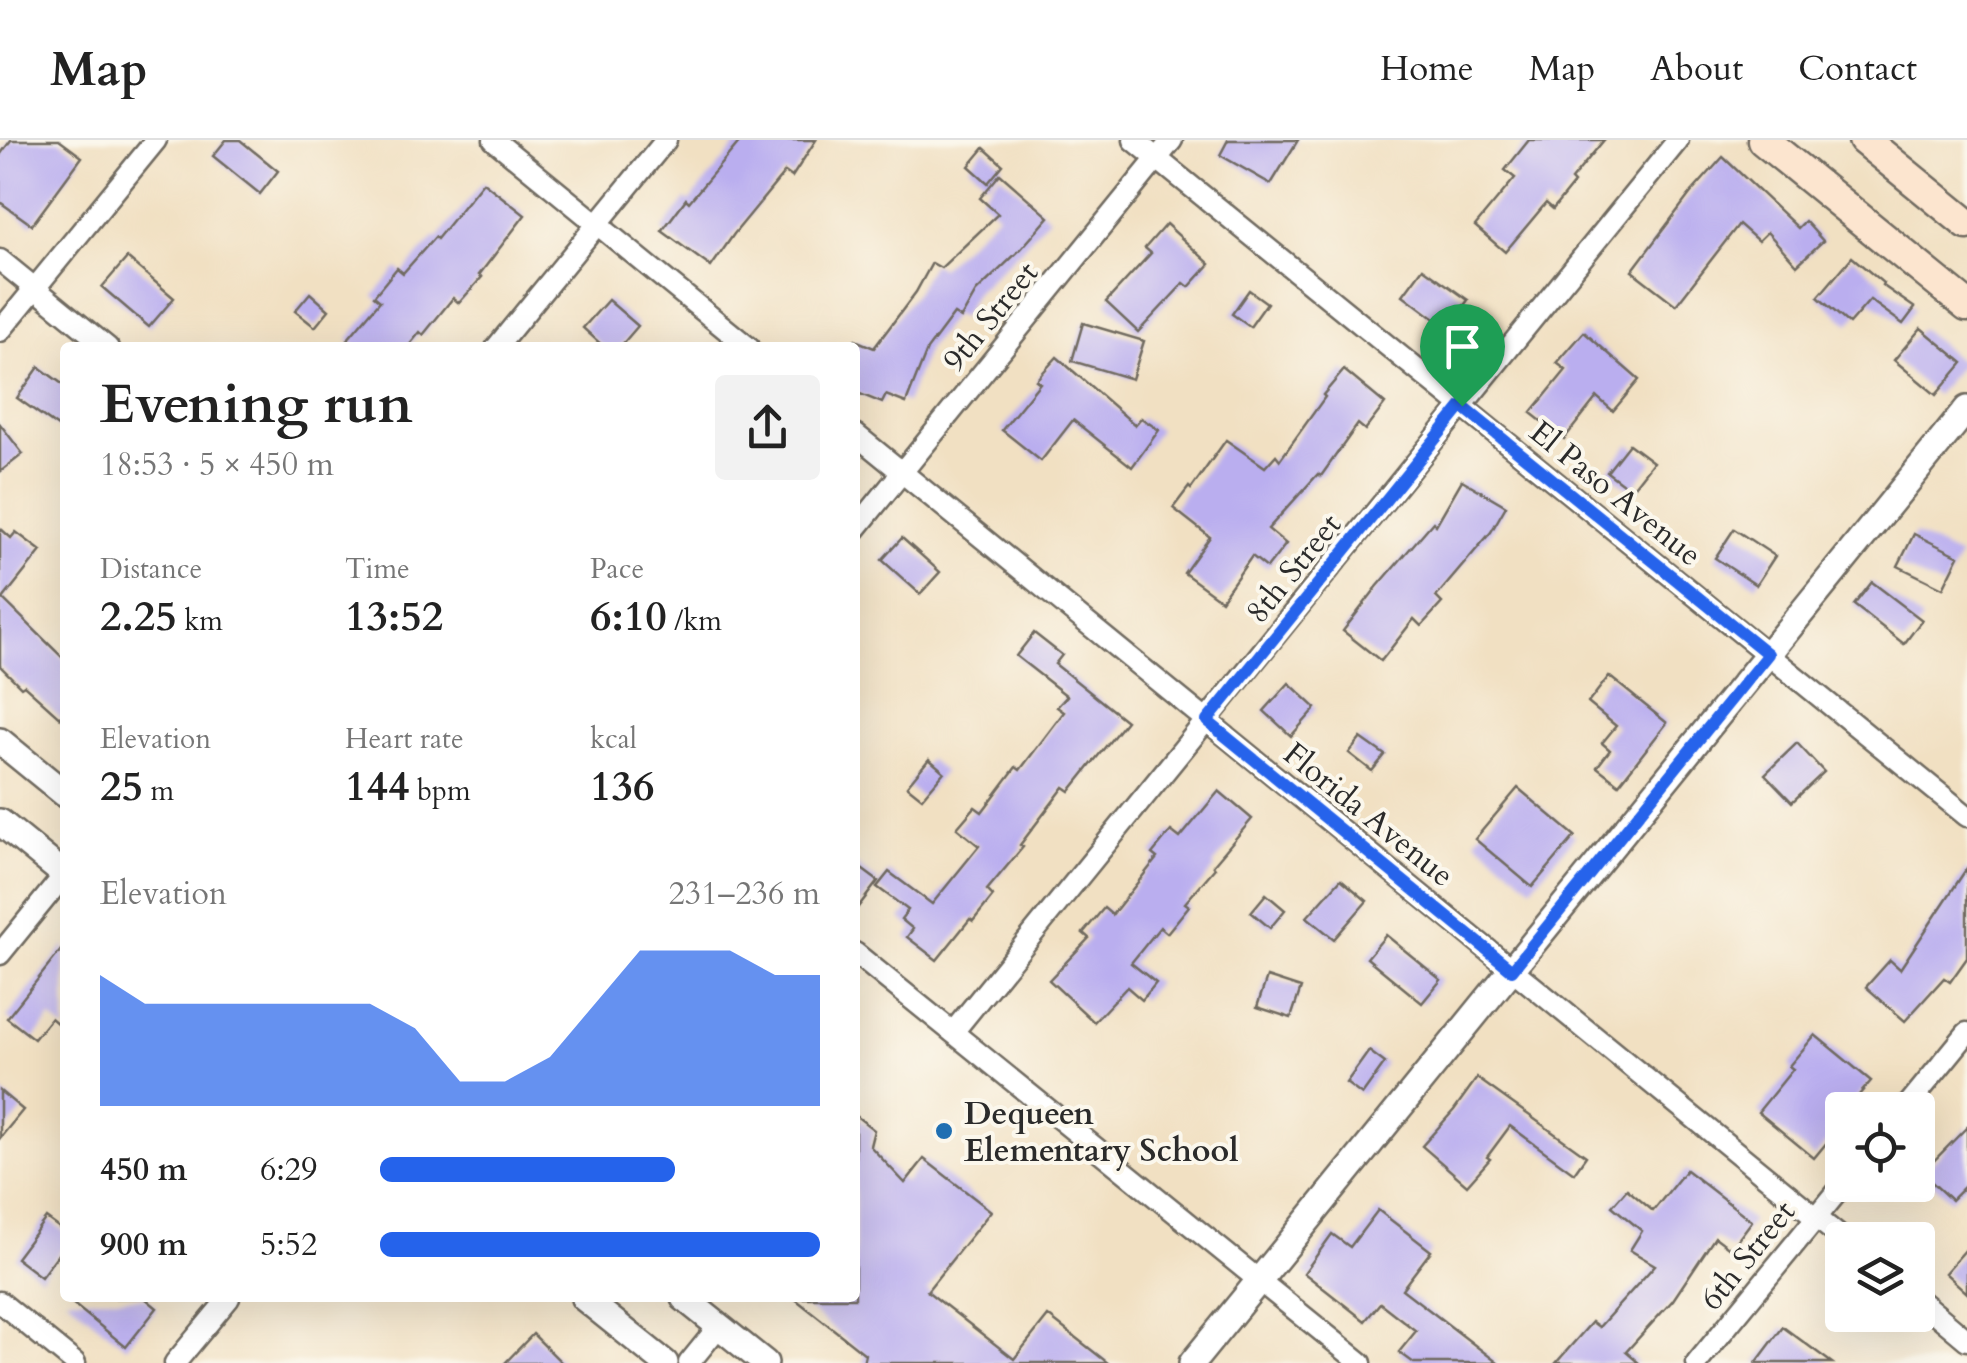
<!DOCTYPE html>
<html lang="en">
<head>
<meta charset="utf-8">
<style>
	body { margin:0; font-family:Cardo,serif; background:#f2f2f2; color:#222; height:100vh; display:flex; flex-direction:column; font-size:38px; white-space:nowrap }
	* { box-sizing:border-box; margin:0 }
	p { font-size:32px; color:#767676 }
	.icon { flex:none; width:55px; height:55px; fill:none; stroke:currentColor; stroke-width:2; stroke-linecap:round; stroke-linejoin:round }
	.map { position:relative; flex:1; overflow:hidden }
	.sheet { position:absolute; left:60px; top:202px; width:800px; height:960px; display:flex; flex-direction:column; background:#fff; border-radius:10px; box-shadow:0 10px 40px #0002 }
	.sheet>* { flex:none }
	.controls { position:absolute; left:1825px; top:952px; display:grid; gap:20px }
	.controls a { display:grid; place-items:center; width:110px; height:110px; border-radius:10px; background:#fff; box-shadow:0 10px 40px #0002; font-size:50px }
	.pin { position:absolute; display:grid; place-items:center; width:85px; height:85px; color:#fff; margin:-102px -42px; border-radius:50% 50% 50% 0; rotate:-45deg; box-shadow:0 0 10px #0007 }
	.pin .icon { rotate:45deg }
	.round { display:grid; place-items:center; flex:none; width:105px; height:105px; border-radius:10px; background:#f2f2f2 }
	.headline { display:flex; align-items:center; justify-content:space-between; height:170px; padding:0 40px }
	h1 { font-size:55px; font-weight:700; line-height:75px }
	.figures { display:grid; grid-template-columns:repeat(3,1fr); gap:15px; height:170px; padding:10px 40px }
	.figures div { display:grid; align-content:center }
	.figures b { font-size:42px; font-weight:700 }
	.figures small { font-size:28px; font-weight:400 }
	.figures p { font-size:28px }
	.chart { height:280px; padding:20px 40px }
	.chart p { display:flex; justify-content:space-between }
	.chart svg { width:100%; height:180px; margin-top:10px; fill:#2563eb; opacity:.7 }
	ul { padding:0 40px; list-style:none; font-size:32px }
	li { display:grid; grid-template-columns:160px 120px 1fr; align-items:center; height:75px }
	li i { height:25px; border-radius:12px; background:#2563eb }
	header { display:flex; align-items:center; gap:60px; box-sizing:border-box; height:140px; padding:0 50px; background:#fff; border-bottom:2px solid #e0e0e0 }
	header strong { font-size:48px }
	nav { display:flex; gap:55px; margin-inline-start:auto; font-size:35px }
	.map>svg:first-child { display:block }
</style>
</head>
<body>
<header>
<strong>Map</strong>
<nav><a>Home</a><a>Map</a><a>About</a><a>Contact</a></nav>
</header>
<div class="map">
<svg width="1967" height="1223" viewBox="0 0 1967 1223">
	<rect width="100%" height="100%" fill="#fbf7ec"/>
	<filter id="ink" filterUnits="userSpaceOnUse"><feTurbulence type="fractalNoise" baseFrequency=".01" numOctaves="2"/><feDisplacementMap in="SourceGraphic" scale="20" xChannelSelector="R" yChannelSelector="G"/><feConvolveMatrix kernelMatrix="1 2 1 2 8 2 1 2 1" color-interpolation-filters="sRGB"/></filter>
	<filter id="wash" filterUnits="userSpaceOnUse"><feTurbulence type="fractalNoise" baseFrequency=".0048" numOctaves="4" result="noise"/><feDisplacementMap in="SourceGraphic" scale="40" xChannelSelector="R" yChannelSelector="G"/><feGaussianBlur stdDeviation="2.25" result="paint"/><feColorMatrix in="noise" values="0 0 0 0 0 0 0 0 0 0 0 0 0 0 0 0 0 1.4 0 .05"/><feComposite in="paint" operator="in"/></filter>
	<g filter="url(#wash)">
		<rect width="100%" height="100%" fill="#f1e0c2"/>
		<g id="blocks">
			<g fill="#baaeef">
				<path d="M11,0H59L82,17L32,85L0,62V15Z"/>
				<path d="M226,0H240L278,31L260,54L213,16Z"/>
				<path d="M741,0H816L792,37L785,32L734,94L711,127L662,91L686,59L689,62Z"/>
				<path d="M1228,0H1298L1271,44L1220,15Z"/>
				<path d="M1529,0H1604L1571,40L1574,43L1553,69L1546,63L1505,112L1475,86L1515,38L1505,30Z"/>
				<path d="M984,8L1003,25L988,43L969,26Z"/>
				<path d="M1723,17L1798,88L1805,81L1823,101L1797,125L1767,92L1758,101L1739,84L1676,165L1632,131L1690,54Z"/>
				<path d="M1000,34L1049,77L1021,109L976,152L961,178L954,174L927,210L906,263L886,255L882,263L855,252V200L874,208L916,152L932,123L941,128L998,74L980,58Z"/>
				<path d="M483,42L525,75L479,135L482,137L459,163L453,158L423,195L420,192L407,208H358L348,199L380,161L374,156L397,128L403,133L435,97L437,99Z"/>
				<path d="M1166,84L1210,124L1189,147L1184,143L1138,192L1106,162L1151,113L1145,108Z"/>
				<path d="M1852,117L1883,143L1882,145L1915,168L1903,184L1870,160L1849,184L1818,157Z"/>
				<path d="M127,118L174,158L149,187L102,147Z"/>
				<path d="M1423,128L1468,160L1447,188L1403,155Z"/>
				<path d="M1249,150L1267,163L1250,187L1232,174Z"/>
				<path d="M310,153L329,170L315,187L295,171Z"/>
				<path d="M608,160L638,186L619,208H605L583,188Z"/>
				<path d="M1083,183L1144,201L1132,239L1072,221Z"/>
				<path d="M1921,188L1963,223L1936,255L1894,220Z"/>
				<path d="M1584,192L1639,240L1613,271L1597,257L1564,299L1531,273L1566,230L1557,223Z"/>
				<path d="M1057,217L1135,285L1141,278L1159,290L1132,327L1073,280L1041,321L1002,290L1040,243L1036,240Z"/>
				<path d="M39,227L65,246V292L17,258Z"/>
				<path d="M1344,230L1385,264L1365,290L1358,284L1321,336L1318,334L1268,389L1286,404L1267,428L1252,416L1221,460L1184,433L1210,397L1173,368L1189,347L1191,349L1226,300L1265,327L1276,315L1280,320L1325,257L1323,255Z"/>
				<path d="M0,284L23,314L0,332Z"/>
				<path d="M1629,304L1653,322L1631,350L1607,332Z"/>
				<path d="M1462,340L1506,366L1491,392L1436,457L1442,463L1421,486L1414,479L1381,521L1343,491L1377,447L1433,382L1436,385Z"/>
				<path d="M0,388L11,398L16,392L41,411L3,459L65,520V582L24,545L21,547L0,526Z"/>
				<path d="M1734,389L1775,416L1756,445L1715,418Z"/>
				<path d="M1914,394L1959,416L1943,448L1898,426Z"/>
				<path d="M902,398L940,432L920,454L882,420Z"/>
				<path d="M1872,442L1922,480L1904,504L1854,465Z"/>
				<path d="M1034,493L1062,515L1055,524L1126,581L1070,651L1064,647L1020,705L1023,707L987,750L993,756L973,781L970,779L937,820L907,797L913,789L901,779L908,770L877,747L889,732L932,764L979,706L957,688L975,667L982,672L1016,627L1020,630L1064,572L1057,567L1067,556L1016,516Z"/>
				<path d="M1609,536L1667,583L1619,644L1597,627L1610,610L1602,603L1616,586L1588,563Z"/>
				<path d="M1289,543L1316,568L1291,596L1264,571Z"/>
				<path d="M1361,598L1385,615L1372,631L1349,613Z"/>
				<path d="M1797,603L1824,632L1792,662L1765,634Z"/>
				<path d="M929,619L944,632L922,658L907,646Z"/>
				<path d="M1518,648L1575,696L1532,747L1475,699Z"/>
				<path d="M1219,651L1252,679L1213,725L1215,728L1185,763L1189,766L1167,793L1160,787L1131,823L1156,843L1142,860L1127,847L1094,882L1049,840L1089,798L1083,793L1104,768L1112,775L1157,718L1152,714L1171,691L1180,698Z"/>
				<path d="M855,724L878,741L855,771Z"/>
				<path d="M1967,728V818L1950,842L1944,838L1905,881L1866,847L1890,820L1900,829Z"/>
				<path d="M1341,739L1367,761L1334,799L1307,777Z"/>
				<path d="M1266,754L1285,770L1270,788L1251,772Z"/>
				<path d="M1386,795L1441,840L1422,863L1367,818Z"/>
				<path d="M65,805V890L51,878L34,899L7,878Z"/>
				<path d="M1267,837L1301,848L1291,878L1257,867Z"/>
				<path d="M1815,895L1871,941L1846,970H1842V975L1837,981L1842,984L1814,1018L1758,972L1793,929L1789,926Z"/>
				<path d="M1369,911L1385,923L1362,955L1346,943Z"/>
				<path d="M1477,938L1586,1016L1574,1033L1510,986L1487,1017L1490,1019L1467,1045L1422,1006L1454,970Z"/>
				<path d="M0,951L23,970L0,998Z"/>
				<path d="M855,975L874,990L870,1006L905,1043L924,1019L991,1071L927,1151L1014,1219L1048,1176L1108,1223H863L865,1214L794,1158H855Z"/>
				<path d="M1967,987V1044L1951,1060L1922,1033Z"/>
				<path d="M1686,1030L1752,1081L1731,1109L1715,1097L1673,1160L1626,1212L1639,1223H1556L1592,1182L1599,1187L1655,1125L1630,1110L1642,1091L1612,1066L1627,1049L1653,1071Z"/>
				<path d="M1378,1070L1431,1111L1402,1149L1498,1223H1414L1399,1212L1416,1191L1380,1163L1365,1181L1304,1133L1332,1094L1350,1107Z"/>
				<path d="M46,1078L65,1092V1105L41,1137L16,1118Z"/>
				<path d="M1967,1108V1153L1945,1133Z"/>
				<path d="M66,1158H145L157,1168L126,1207Z"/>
				<path d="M1783,1187L1832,1223H1756Z"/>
				<path d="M533,1194L562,1223H505Z"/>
			</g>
		</g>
	</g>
	<g filter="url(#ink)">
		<use href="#blocks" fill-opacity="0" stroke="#706a60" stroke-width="2.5"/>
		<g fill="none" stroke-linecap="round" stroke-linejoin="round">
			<defs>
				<g id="minor">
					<path d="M494,0L749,208"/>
					<path d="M1134,0L1967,676"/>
					<path d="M0,120L108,208"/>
					<path d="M0,191L156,0"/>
					<path d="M496,208L666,0"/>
					<path d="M855,294L1844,1100"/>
					<path d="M855,390L1172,0"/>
					<path d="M855,813L1361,1223"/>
					<path d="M0,814L65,734"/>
					<path d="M953,892L1678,0"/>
					<path d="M1904,970L1967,893"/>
					<path d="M1918,1159L1967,1200"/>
					<path d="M0,1162L75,1223"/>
					<path d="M175,1223L229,1158"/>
					<path d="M689,1223L719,1186"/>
					<path d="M1697,1223L1843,1045"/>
				</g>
				<g id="tertiary">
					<path d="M0,601L65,654"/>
					<path d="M0,682L65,735"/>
					<path d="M584,1158L665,1223"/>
					<path d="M684,1158L765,1223"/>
					<path d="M1192,1223L1967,269"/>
				</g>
				<g id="secondary">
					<path d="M1763,0L1967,166"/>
					<path d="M1864,0L1967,84"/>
				</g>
			</defs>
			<use href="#minor" stroke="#706a60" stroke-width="25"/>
			<use href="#tertiary" stroke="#706a60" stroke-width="30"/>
			<use href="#secondary" stroke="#706a60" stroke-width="35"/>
			<use href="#minor" stroke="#fff" stroke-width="20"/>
			<use href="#tertiary" stroke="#fff" stroke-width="25"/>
			<use href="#secondary" stroke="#fce5cf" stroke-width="30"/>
		</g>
	</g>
	<g fill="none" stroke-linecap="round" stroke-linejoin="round" filter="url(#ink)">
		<defs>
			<path id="route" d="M1462,266L1768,514L1512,830L1207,581Z"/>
		</defs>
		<use href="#route" stroke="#fff" stroke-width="20"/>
		<use href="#route" stroke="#2563eb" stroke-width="12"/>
	</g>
	<circle fill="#1f6fb2" stroke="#fbf7ec" stroke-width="4" cx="944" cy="991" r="10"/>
	<g text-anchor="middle" stroke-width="8" stroke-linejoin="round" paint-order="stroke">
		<g font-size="32" fill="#2b2b2b" stroke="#fbf7ec">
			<text transform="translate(990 176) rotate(-51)" y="11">9th Street</text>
			<text transform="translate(1616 353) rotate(39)" y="11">El Paso Avenue</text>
			<text transform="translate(1293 428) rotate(-51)" y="11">8th Street</text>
			<text transform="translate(1369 674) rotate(39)" y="11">Florida Avenue</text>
			<text transform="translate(1747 1115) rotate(-51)" y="11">6th Street</text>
		</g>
		<g font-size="32" font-weight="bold" fill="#2b2b2b" stroke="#fbf7ec" text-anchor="start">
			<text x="964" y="984">Dequeen<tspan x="964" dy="37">Elementary School</tspan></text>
		</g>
	</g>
</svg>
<div class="controls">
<a><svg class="icon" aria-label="locate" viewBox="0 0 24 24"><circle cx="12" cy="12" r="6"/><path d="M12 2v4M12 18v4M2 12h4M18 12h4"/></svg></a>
<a><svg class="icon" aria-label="layers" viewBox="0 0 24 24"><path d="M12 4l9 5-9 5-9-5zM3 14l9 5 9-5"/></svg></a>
</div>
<div class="pin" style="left:1462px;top:266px;background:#1e9e55"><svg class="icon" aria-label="arrive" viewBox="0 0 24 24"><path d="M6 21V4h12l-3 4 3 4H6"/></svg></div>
<section class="sheet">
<div class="headline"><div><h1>Evening run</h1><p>18:53 · 5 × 450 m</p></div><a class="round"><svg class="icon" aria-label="share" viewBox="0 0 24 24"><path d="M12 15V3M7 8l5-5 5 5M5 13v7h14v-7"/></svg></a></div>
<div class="figures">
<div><p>Distance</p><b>2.25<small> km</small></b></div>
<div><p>Time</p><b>13:52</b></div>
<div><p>Pace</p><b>6:10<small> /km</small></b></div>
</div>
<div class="figures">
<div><p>Elevation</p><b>25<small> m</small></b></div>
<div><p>Heart rate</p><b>144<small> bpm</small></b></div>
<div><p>kcal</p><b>136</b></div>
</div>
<div class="chart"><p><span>Elevation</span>231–236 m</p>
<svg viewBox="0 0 160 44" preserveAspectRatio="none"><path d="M0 44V12L10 19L20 19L30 19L40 19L50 19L60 19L70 25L80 38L90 38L100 32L110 19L120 6L130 6L140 6L150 12L160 12V44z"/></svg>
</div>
<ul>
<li><b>450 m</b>6:29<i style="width:67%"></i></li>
<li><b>900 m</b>5:52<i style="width:100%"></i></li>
</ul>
</section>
</div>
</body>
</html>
